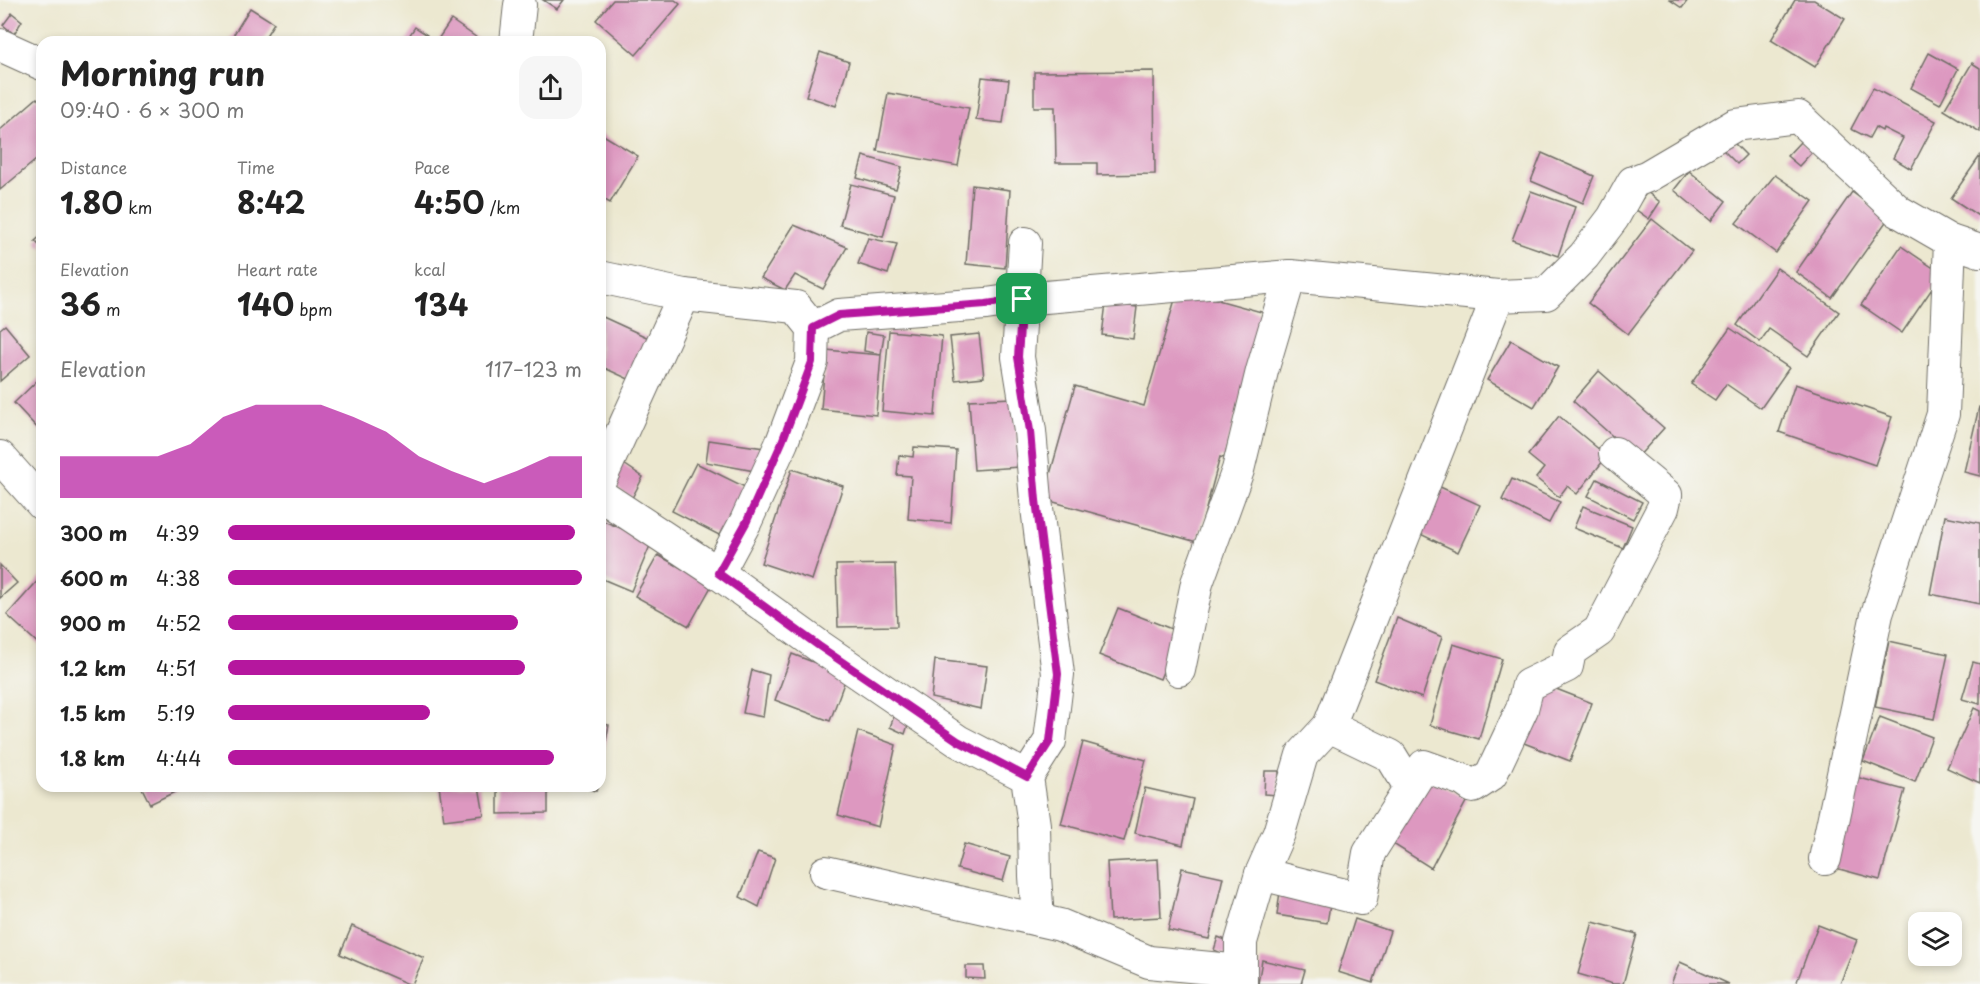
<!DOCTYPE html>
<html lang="en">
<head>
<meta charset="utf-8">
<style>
	body { margin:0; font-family:"Playpen Sans",sans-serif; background:#f6f6f6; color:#222; height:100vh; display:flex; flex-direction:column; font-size:22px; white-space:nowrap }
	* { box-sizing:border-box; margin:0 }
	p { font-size:20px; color:#767676 }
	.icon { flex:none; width:33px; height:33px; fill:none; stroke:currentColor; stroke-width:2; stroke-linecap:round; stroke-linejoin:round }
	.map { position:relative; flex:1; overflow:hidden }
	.panel { position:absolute; left:36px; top:36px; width:570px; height:756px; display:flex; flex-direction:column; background:#fff; border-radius:18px; box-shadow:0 3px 9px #0003 }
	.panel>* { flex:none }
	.fabs { position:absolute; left:1908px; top:912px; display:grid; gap:12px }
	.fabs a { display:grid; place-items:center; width:54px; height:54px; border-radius:12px; background:#fff; box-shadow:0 3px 9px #0003; font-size:30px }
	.pin { position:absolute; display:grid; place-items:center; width:51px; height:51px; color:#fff; margin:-26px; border-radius:12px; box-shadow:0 3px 9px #0006 }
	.round { display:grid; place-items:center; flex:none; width:63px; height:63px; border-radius:18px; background:#f6f6f6 }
	.head { display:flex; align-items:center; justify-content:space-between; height:102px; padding:0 24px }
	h1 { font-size:33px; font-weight:700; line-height:45px }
	.stats { display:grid; grid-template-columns:repeat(3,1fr); gap:9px; height:102px; padding:6px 24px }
	.stats div { display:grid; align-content:center }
	.stats b { font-size:30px; font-weight:700 }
	.stats small { font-size:16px; font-weight:400 }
	.stats p { font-size:16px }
	.chart { height:168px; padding:12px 24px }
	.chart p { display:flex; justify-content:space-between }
	.chart svg { width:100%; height:108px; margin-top:6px; fill:#b5179e; opacity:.7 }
	ul { padding:0 24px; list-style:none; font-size:20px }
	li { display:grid; grid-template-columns:96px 72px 1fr; align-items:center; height:45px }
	li i { height:15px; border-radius:8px; background:#b5179e }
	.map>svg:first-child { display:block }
</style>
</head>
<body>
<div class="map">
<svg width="1980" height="984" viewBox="0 0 1980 984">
	<rect width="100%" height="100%" fill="#f6f6f2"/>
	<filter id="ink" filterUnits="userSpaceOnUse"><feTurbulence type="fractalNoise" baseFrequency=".0167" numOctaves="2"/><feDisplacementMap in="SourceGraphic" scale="12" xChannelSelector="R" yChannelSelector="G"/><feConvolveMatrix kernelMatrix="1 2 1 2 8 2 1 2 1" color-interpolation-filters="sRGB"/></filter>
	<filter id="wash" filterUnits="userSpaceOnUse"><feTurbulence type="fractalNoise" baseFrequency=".008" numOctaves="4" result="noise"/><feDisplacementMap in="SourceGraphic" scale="24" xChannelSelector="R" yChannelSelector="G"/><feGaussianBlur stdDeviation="1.35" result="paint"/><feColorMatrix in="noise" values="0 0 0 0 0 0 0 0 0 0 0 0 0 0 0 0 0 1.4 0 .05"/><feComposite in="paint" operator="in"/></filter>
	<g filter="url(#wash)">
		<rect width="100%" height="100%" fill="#ece8d0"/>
		<g id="blocks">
			<g fill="#dd98c0">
				<path d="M543,0H564L557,9Z"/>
				<path d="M613,0H675L680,4L636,55L596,20Z"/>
				<path d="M1670,0H1688L1682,8Z"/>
				<path d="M1795,0H1814L1845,19L1815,67L1771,40Z"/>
				<path d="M250,8L274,23L262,42H229Z"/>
				<path d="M12,13L22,21L14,34L3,25Z"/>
				<path d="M451,20L483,42H436Z"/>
				<path d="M415,27L427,35L423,42H405Z"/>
				<path d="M820,52L849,62L836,106L806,96Z"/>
				<path d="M1929,53L1958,69L1940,104L1911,88Z"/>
				<path d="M1972,63L1980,68V132L1944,110Z"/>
				<path d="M1154,71L1155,174L1097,175V163H1056L1055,107H1034V72Z"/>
				<path d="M982,77L1009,80L1003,123L976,120Z"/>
				<path d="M1873,88L1936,121L1911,169L1893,158L1903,138L1883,128L1882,131L1875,127L1869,138L1851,129Z"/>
				<path d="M888,93L969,108L958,166L877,151Z"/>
				<path d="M37,98L42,103V155L0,190V130Z"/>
				<path d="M600,133L638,156L610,203L600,197Z"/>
				<path d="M1730,139L1746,155L1737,164L1721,148Z"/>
				<path d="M1801,141L1812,152L1799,166L1787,156Z"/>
				<path d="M1542,153L1594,176L1583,203L1531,181Z"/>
				<path d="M863,156L902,167L896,189L857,178Z"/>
				<path d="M1980,156V217L1951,198Z"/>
				<path d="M1689,171L1726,201L1711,221L1674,190Z"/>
				<path d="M1775,175L1813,201L1776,253L1736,223Z"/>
				<path d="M851,184L894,195L883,237L840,225Z"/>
				<path d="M972,185L1010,190L1005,268L966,264Z"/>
				<path d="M1531,191L1575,207L1558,256L1512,240Z"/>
				<path d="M1647,192L1660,202L1649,219L1635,209Z"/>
				<path d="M1852,192L1888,219L1832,298L1796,272Z"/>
				<path d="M1652,219L1692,251L1628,334L1588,303Z"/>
				<path d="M794,225L847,247L823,289L795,275L785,290L761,278Z"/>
				<path d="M42,235V248L35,241Z"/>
				<path d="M868,238L897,244L888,274L858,264Z"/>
				<path d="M1901,246L1942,274L1902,333L1861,305Z"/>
				<path d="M1777,268L1839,312L1808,356L1769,329L1760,342L1737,325Z"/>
				<path d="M1178,289L1265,313L1224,458L1220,457L1197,542L1043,499L1075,386L1144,406Z"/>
				<path d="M1106,303L1137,307L1133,339L1102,335Z"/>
				<path d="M603,317L653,340L635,382L600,366V323Z"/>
				<path d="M5,325L30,355L0,381V329Z"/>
				<path d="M1730,328L1789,368L1761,408L1726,384L1715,400L1691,384Z"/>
				<path d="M889,331L942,336L935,416L882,411Z"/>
				<path d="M866,332L884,335L881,354L864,351Z"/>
				<path d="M979,334L984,377L955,380L950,337Z"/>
				<path d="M1511,340L1558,367L1534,407L1487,380Z"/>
				<path d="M826,350L881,355L876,415L821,409Z"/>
				<path d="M1599,371L1664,428L1637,458L1573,401Z"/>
				<path d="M42,376V433L14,403Z"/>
				<path d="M1795,384L1892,417L1875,465L1779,432Z"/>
				<path d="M1013,398L1020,467L974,470L969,400Z"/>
				<path d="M1979,407H1980V476L1964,472Z"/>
				<path d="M1559,416L1607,456L1577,494L1567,486L1559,497L1536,478L1544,468L1528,455Z"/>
				<path d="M709,440L764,448L760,472L706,462Z"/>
				<path d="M914,447L956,450L951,523L908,519L911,476L897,475L899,455L913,457Z"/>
				<path d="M621,462L643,477L632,498L608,482Z"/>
				<path d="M696,463L745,487L721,536L672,511Z"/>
				<path d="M792,469L843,486L812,580L761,563Z"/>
				<path d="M1512,479L1560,502L1549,523L1502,500Z"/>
				<path d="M1597,479L1642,502L1633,519L1588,496Z"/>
				<path d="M1438,486L1480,505L1458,552L1416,532Z"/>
				<path d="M1583,506L1632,526L1623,548L1574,528Z"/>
				<path d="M1945,516L1980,523V604L1930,594Z"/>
				<path d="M601,520L652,541L631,591L600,578Z"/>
				<path d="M658,555L712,585L689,626L635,596Z"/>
				<path d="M895,564L897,626L838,627L836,565Z"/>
				<path d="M0,565L17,583L0,598Z"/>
				<path d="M42,576V647L7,615Z"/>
				<path d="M1118,608L1179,632L1160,679L1099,655Z"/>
				<path d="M1397,618L1442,637L1422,698L1374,680Z"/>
				<path d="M1889,641L1948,654L1934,719L1875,707Z"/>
				<path d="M1453,644L1502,659L1479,739L1430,725Z"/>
				<path d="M792,654L847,675L830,721L775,700Z"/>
				<path d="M935,660L987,666L981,709L931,698Z"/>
				<path d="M1973,662L1980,664V704L1962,699Z"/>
				<path d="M752,670L769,675L763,717L743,713Z"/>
				<path d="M1546,685L1592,703L1570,761L1524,743Z"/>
				<path d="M1974,708L1980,711V783L1947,768Z"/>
				<path d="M896,711L910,719L905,734L890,727Z"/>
				<path d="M1880,717L1932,737L1915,782L1863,761Z"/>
				<path d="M600,723L609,725L601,767H600Z"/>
				<path d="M858,731L896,745L878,827L838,815Z"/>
				<path d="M1083,742L1146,760L1124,841L1061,824Z"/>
				<path d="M1265,771H1279V795L1264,794Z"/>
				<path d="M1425,776L1467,800L1431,868L1390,842Z"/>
				<path d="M1852,776L1905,790L1880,880L1828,866Z"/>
				<path d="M141,786H187L150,804Z"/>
				<path d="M439,786H479L484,815L444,820Z"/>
				<path d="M498,786H548V813L498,814Z"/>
				<path d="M575,786H598L596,791Z"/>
				<path d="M1145,788L1193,799L1183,845L1135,833Z"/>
				<path d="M964,844L1010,857L1003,881L957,869Z"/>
				<path d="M758,852L775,858L759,907L740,897Z"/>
				<path d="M1158,859L1161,917L1110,920L1107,862Z"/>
				<path d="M1182,868L1223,877L1209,939L1168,930Z"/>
				<path d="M1280,891L1331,899L1327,923L1277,915Z"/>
				<path d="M1355,919L1390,931L1373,983L1338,972Z"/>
				<path d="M1593,922L1637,934L1623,984H1613L1578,974Z"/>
				<path d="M1818,925L1857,940L1840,984H1796Z"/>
				<path d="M352,926L424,958L412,984H408L340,954Z"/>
				<path d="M1218,937L1233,943L1228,956L1214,950Z"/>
				<path d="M1262,960L1305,970L1301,984H1258Z"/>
				<path d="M1680,962L1729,984H1671Z"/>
				<path d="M966,966H984L985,979L966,978Z"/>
			</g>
		</g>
	</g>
	<g filter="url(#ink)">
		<use href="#blocks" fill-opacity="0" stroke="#6f6d65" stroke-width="1.5"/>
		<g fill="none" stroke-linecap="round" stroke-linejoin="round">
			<defs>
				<g id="minor">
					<path d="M516,42L520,5"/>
					<path d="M0,45L42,64"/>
					<path d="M1025,243L1018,357L1030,431L1036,500L1058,674L1050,741L1027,777L1034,825L1035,876L1038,920"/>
					<path d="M600,277L684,295L796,307L813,328L812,362L782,442L746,521L718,573"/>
					<path d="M813,328L839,315L986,304L1022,299L1290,276L1498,296L1546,294L1584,256L1613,218L1633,182L1648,176L1735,125L1798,117L1898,211L1950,241L1980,251"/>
					<path d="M0,457L42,504"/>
					<path d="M600,480L684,295"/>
					<path d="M600,495L718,573L819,646L958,741L1027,777"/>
					<path d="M1179,670L1197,583L1238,470L1262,371L1290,276"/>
					<path d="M1329,726L1498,296"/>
					<path d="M1825,859L1877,614L1943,414L1950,241"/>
					<path d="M826,872L1060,925L1149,962L1241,971"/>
					<path d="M1261,874L1361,899L1369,853L1424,766L1463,780L1473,787L1491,775L1522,709L1528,685L1567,666L1570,651L1599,631L1663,508L1666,495L1615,453"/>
					<path d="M1241,984V942L1261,874L1279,833L1302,755L1329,726L1391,756L1410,787"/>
				</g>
			</defs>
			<use href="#minor" stroke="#6f6d65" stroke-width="34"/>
			<use href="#minor" stroke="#fff" stroke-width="32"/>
		</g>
	</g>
	<g fill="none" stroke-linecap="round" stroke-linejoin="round" filter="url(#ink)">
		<defs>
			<path id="route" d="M1022,299L1018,357L1030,431L1036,500L1058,674L1050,741L1027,777L958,741L819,646L718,573L747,521L782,442L812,362L813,328L839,315L986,304Z"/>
		</defs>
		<use href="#route" stroke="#fff" stroke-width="12"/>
		<use href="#route" stroke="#b5179e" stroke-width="8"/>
	</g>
</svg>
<div class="fabs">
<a><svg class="icon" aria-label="layers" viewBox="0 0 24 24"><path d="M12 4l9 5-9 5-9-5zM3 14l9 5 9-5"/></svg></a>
</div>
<div class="pin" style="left:1022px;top:299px;background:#1e9e55"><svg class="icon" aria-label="arrive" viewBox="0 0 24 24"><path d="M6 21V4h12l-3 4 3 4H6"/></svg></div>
<section class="panel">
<div class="head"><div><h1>Morning run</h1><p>09:40 · 6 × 300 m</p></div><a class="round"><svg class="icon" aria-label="share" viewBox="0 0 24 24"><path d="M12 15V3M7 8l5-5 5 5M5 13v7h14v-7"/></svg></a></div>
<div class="stats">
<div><p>Distance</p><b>1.80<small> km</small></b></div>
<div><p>Time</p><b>8:42</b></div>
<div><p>Pace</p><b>4:50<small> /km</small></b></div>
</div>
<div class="stats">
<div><p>Elevation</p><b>36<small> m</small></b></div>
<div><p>Heart rate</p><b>140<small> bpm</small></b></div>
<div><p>kcal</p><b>134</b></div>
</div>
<div class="chart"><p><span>Elevation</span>117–123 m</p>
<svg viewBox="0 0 160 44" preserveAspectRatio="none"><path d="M0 44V27L10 27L20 27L30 27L40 22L50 11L60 6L70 6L80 6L90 11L100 17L110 27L120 33L130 38L140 33L150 27L160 27V44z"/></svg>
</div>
<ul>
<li><b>300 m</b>4:39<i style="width:98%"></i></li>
<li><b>600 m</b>4:38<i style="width:100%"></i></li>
<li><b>900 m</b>4:52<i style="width:82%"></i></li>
<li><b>1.2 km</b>4:51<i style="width:84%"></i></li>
<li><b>1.5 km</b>5:19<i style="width:57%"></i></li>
<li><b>1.8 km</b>4:44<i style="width:92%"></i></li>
</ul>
</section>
</div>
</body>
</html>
